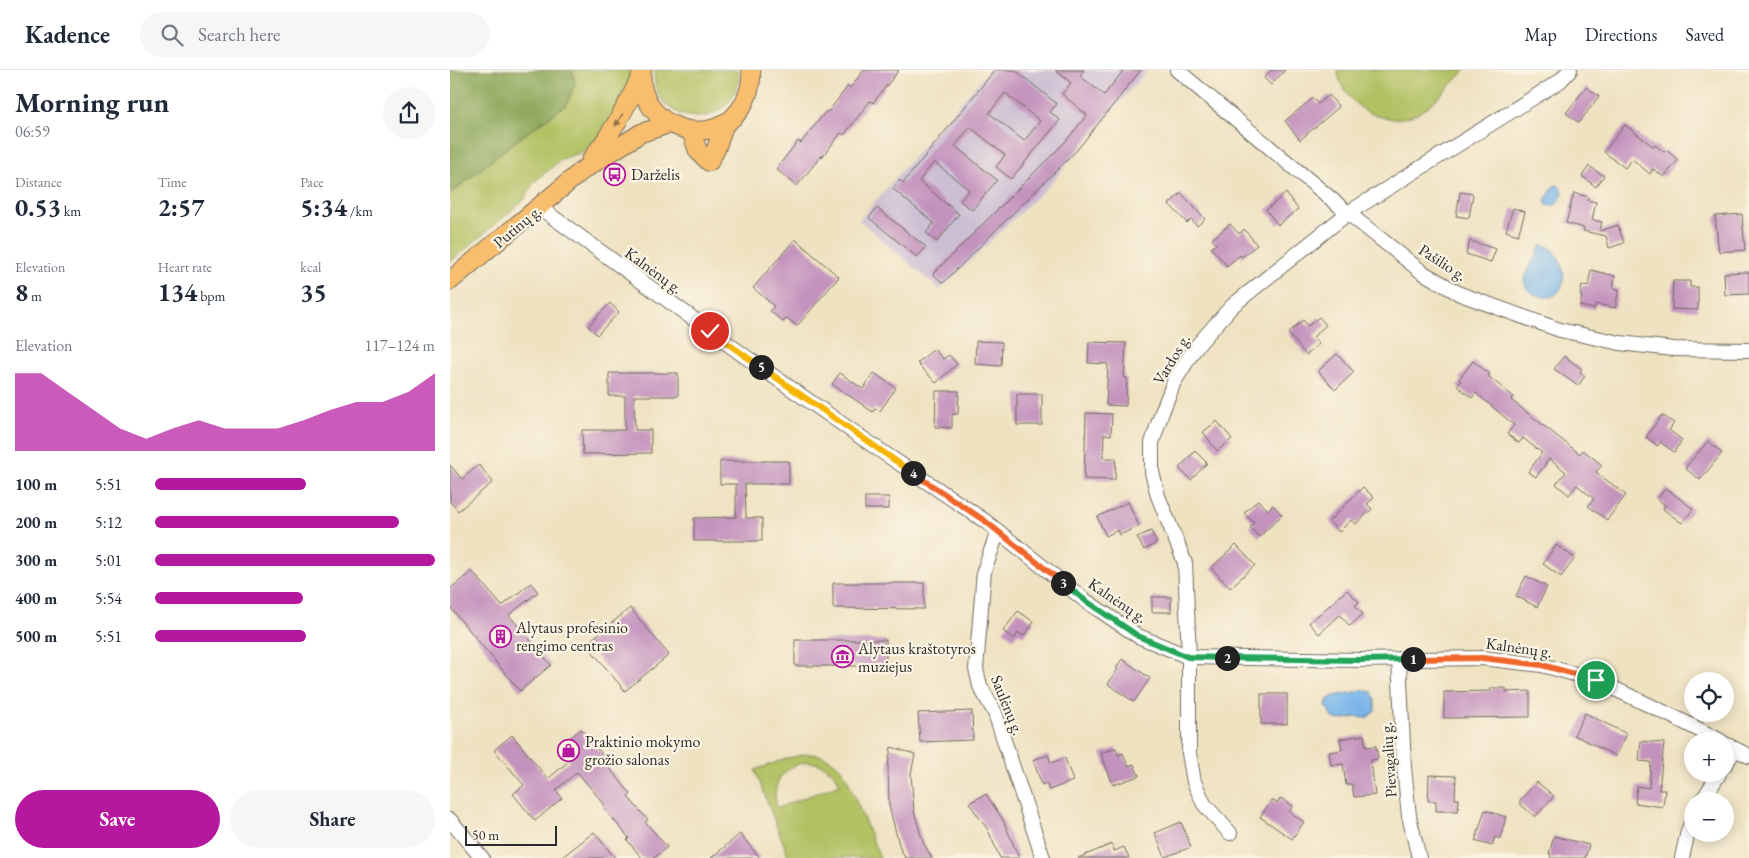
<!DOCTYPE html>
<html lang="en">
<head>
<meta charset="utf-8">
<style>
	body { margin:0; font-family:"EB Garamond",serif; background:#f6f6f7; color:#1f2937; height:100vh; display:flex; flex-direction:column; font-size:19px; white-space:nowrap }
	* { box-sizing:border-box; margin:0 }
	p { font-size:16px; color:#747a83 }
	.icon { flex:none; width:28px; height:28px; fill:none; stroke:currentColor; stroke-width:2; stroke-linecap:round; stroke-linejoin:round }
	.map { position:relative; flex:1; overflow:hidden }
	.sheet { display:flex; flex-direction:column; background:#fff; width:450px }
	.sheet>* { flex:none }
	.buttons { position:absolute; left:1234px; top:602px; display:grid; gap:10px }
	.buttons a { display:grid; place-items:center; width:50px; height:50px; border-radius:50%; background:#fff; box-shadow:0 2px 12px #0003; font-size:25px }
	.scale { position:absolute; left:15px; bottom:12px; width:92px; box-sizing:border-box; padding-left:5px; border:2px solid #2b2b2b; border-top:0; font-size:14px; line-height:18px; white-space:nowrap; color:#2b2b2b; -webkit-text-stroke:4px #fcf5e5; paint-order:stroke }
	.pin { position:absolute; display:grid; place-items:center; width:42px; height:42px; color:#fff; margin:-21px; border:2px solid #fff; border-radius:50%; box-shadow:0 1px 5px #0007 }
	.km { position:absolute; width:25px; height:25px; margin:-12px; border-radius:50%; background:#222; color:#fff; font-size:14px; line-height:25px; text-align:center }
	.round { display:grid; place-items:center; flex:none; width:52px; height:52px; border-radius:26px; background:#f6f6f7 }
	.overview { display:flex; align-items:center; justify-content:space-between; height:85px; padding:0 15px }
	h1 { font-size:28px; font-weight:700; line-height:38px }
	.figures { display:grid; grid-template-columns:repeat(3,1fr); gap:8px; height:85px; padding:5px 15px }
	.figures div { display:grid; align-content:center }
	.figures b { font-size:25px; font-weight:700 }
	.figures small { font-size:14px; font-weight:400 }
	.figures p { font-size:14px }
	.chart { height:140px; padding:10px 15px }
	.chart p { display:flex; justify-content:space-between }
	.chart svg { width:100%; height:90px; margin-top:5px; fill:#b5179e; opacity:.7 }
	.action { display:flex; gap:10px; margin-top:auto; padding:10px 15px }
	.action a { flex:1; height:58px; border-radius:30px; background:#b5179e; color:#fff; font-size:20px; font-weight:700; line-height:58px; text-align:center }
	.action a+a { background:#f6f6f7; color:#1f2937 }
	ul { padding:0 15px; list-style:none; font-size:16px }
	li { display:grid; grid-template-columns:80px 60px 1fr; align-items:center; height:38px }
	li i { height:12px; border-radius:6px; background:#b5179e }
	header { display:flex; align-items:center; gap:30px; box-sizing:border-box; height:70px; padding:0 25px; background:#fff; border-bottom:1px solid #e0e1e3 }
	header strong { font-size:24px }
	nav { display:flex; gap:28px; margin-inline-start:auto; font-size:18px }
	.search { width:350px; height:45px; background:#f6f6f7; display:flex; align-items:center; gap:12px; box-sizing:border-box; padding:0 18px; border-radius:28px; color:#747a83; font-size:19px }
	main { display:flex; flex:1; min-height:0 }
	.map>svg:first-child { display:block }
</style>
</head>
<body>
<header>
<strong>Kadence</strong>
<div class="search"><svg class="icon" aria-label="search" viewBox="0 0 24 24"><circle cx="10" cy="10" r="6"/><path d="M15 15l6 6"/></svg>Search here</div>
<nav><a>Map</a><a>Directions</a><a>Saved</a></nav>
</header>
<main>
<section class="sheet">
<div class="overview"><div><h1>Morning run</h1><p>06:59</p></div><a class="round"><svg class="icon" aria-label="share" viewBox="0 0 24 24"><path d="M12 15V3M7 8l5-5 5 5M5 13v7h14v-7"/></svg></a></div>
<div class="figures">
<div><p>Distance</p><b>0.53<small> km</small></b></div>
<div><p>Time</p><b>2:57</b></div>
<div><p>Pace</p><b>5:34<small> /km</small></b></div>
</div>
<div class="figures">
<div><p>Elevation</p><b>8<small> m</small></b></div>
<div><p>Heart rate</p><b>134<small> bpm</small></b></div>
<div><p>kcal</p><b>35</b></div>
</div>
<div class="chart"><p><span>Elevation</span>117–124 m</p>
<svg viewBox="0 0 160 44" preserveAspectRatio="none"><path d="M0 44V6L10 6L20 15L30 24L40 33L50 38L60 33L70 29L80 33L90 33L100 33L110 29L120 24L130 20L140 20L150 15L160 6V44z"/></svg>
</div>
<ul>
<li><b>100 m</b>5:51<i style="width:54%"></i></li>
<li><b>200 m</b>5:12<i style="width:87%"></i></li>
<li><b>300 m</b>5:01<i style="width:100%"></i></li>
<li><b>400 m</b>5:54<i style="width:53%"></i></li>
<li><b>500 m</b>5:51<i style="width:54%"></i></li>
</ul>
<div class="action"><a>Save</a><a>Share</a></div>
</section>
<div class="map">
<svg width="1299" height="788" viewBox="0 0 1299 788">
	<rect width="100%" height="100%" fill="#fcf5e5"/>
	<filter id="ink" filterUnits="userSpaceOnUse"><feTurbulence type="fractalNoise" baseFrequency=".02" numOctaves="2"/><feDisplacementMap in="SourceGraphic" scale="10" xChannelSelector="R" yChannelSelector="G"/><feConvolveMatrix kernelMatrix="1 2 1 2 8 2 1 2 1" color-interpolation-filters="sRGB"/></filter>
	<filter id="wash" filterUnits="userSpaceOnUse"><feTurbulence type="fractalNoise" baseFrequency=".0096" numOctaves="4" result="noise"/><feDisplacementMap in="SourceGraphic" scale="20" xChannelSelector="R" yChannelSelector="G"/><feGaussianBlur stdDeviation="1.12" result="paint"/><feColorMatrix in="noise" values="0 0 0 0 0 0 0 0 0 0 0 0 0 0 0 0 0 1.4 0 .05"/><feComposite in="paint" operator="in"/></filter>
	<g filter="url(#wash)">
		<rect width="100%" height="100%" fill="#efe2c1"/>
		<path fill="#ccbed3" d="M539,0H697L603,111L490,220L409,150Z"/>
		<g fill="#b2c164" stroke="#6e7648" fill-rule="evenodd">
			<path d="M122,0H184L162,51L149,68L132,82L112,89L84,112L74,130L0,192V122H3L59,76L117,34L125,13Z"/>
			<path d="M205,0H288C290,9 287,19 283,26C260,65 198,45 205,0Z"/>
			<path d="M887,0H1016C1003,12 985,33 970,42C936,61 893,37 887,0Z"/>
			<path d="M355,684C374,683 386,691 396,706L430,788H339L305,700L335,689ZM357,692C373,693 383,699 390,714L327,738C321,713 332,697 357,692Z"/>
		</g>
		<path fill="#8da75a" stroke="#5c6942" d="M0,0H122L125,13L117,34L59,76L2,122H0Z"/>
		<g fill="#76b4e9" stroke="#50708a">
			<path d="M1105,115L1109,116L1112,119L1113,125L1105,135L1099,136L1096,134L1095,130Z"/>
			<path d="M1092,175C1121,179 1123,242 1084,224C1077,221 1074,215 1074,209L1090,177Z"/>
			<path d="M915,620L922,622L925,630V641L917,648L907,647L888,650L882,647L876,635L878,629L884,626Z"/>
		</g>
		<g id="blocks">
			<g fill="#c392bd" fill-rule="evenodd">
				<path d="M414,0H449L423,33L420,31L394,65L391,63L372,87L371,86L347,116L326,99L348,71L351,73L376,41L378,42L398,16L400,18Z"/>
				<path d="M545,0H565L607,34L600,42L610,50L561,109L546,97L555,85L520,57L505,76L547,110L522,140L510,131L519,120L484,92L469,111L509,144L487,172L476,163L484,153L443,119L450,110L453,113ZM555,23L590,51L574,71L539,43Z"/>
				<path d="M605,0H634L630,6L654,25L674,0H691L627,80L493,213L483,204L616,71L637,45L612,24L621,13Z"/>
				<path d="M821,0H835L821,15L814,8Z"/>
				<path d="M1136,17L1149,26L1129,53L1116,43Z"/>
				<path d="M879,25L889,37L850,70L835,51L863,28L868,34Z"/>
				<path d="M1175,55L1204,77L1205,75L1214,82L1216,80L1228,90L1214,107L1203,99L1200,104L1182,89L1175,98L1154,82Z"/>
				<path d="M1139,96L1154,106L1146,117L1132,106Z"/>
				<path d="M1010,122L1023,124L1019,148L1006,146Z"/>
				<path d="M731,123L755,149L747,156L741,149L737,153L719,134Z"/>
				<path d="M836,123L848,139L828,155L816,140Z"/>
				<path d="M1124,123L1139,127L1137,130L1146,132L1142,150L1152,152L1150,161L1168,155L1174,173L1159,178L1156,166L1133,161L1134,158L1116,153Z"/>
				<path d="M427,138L476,177L467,187L419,148Z"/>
				<path d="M1063,138L1075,142L1068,165L1056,161Z"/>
				<path d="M1292,144L1295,180L1269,182L1265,146Z"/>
				<path d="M780,154L789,164L794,159L807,175L792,187L790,185L777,196L761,178L766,174L762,169Z"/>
				<path d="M345,169L389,207L347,256L337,248L333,252L320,241L324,236L303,218Z"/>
				<path d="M1020,171L1046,179L1041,192L1016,184Z"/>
				<path d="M1141,200L1165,206L1163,218L1169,219L1165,238L1146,234L1144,239L1130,236L1132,226L1130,225L1132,215L1138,216Z"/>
				<path d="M1299,202V224L1275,225L1274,203Z"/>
				<path d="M1223,211H1240V217H1248V240L1222,239Z"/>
				<path d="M160,233L169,242L147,265L138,256Z"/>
				<path d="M869,247L876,255L863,267L869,274L856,285L838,263L853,250L858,256Z"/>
				<path d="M526,271L552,272L551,296L525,294Z"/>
				<path d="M639,272L676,273L674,307L677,308L676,336L656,335L658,294L638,293Z"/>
				<path d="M484,279L493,289L499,285L507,294L486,313L467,293Z"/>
				<path d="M887,284L904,302L885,320L868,301Z"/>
				<path d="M1114,286L1132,299L1130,302L1135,306L1128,316L1104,299Z"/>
				<path d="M1023,291L1040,304L1038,306L1064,327L1061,330L1130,384L1133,380L1152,395L1146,402L1176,425L1157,450L1138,436L1144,429L1127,415L1119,425L1106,414L1116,402L1099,389L1086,407L1078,402L1092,383L1073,368L1069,373L1057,364L1064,355L1026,323L1022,328L1007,316L1011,311L1009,309Z"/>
				<path d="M159,303H228V326H184L185,360H201V383L133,384L132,360H175V326H159Z"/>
				<path d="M390,303L413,319L424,303L446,318L430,341L425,338L423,342L382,314Z"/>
				<path d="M486,321H509L508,344H502V358L485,357Z"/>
				<rect x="567" y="324" width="25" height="31"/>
				<path d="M636,343L662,344L661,365L654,364L653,388H666L665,410L634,409Z"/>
				<path d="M1212,345L1224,353L1219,360L1232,370L1224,382L1210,372L1208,376L1196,367Z"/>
				<path d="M767,351L782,369L767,381L753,362Z"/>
				<path d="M1258,371L1272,383L1250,410L1235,398Z"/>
				<path d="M745,381L757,393L741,410L729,398Z"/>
				<path d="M270,391H339V414H295L296,448H312V471H244V448L286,447V414H270Z"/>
				<path d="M0,395L12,409L29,395L43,412L8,441L0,432Z"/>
				<path d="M913,417L924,428L917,434L922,439L906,454L901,450L889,462L879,451Z"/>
				<path d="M1216,418L1243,439L1232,453L1213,439L1215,435L1207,429Z"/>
				<rect x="415" y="427" width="24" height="12"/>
				<path d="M808,430L818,440L823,435L832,445L809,467L800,457L804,453L794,443Z"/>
				<path d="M678,432L689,456L670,465L668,460L656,466L647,447Z"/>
				<path d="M701,461L707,473L694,480L687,467Z"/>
				<path d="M786,475L805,495L780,518L761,498Z"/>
				<path d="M1106,475L1125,488L1111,507L1093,494Z"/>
				<path d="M22,501L52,536L81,513L88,522L59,545L101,595L70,621L0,537V519Z"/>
				<path d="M1076,506L1097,517L1087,537L1066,526Z"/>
				<path d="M383,513H474V539L383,538Z"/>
				<path d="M897,520L909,532L905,536L913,544L900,556L890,545L869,564L859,553Z"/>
				<rect x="702" y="527" width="19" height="15"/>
				<path d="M180,538L219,585L175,621L136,574Z"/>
				<path d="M568,541L584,552L574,566L568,563L564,569L553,561Z"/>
				<rect x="345" y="570" width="91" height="26"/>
				<path d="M672,589L700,608L684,632L658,614L668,599L666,598Z"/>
				<path d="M1041,618H1056V622L1080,621V647L994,648V622L1041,621Z"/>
				<rect x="811" y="624" width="26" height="30"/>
				<path d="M522,641L523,670L470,672L468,643Z"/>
				<path d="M1135,643L1177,664L1166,686L1124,665Z"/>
				<path d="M131,659L156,689L154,692L181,724L178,727L198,750L195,752L217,777L204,788H192L177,770L179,768L153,737L155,735L127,702L106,720L112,728L85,751L63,724L74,715L44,680L62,665L98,709L121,689L110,676Z"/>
				<path d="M914,665L916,677L926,676L928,689L921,690L925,725L904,727L902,714L896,715L893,694L881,695L879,682L892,680L890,669Z"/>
				<path d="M1191,671L1214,673L1209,720H1215L1213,737L1185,733L1187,716L1199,718L1201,692L1189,691Z"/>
				<path d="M441,677L465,684L461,704L464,741L473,772L482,788H455L450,778L439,736L438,695Z"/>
				<path d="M666,678L668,685L673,683L678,696L684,694L689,706L663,715L651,683Z"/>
				<path d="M598,685L601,693L615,688L623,711L599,720L596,713L592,715L583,690Z"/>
				<path d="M979,705L1006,706L1005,729H1009L1008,741H986V731H978Z"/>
				<path d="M1087,712L1104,726L1085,747L1070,734V730Z"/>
				<path d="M536,724L553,750L569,788H550L538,760L519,733Z"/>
				<path d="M831,728L843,736L839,742L854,752L842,769L810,747L822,730L827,733Z"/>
				<path d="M1035,740L1056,747L1050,769L1045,767L1042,776L1025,771Z"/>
				<path d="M731,752L741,777L715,787L705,763Z"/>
				<path d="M144,762L165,788H111Z"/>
				<path d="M290,764L310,788H261Z"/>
				<path d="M1104,766L1139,775L1135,788H1100L1101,784H1099Z"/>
				<path d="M662,774L664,781L674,777L679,788H628Z"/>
			</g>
		</g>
	</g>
	<g filter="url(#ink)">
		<use href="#blocks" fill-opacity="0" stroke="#706b60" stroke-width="1"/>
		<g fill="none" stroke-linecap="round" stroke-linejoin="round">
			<defs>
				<g id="minor">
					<path d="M727,0L898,143L972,202L1010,224L1110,260L1170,273L1223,279L1299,280"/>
					<path d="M89,137L296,287L428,379L535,451L636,531L688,566L739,587L909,590L1032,588L1092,595L1146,610L1220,645L1271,671"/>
					<path d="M548,461L534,501L526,599L530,616L545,643L593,788"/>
					<path d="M949,589L954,697L959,746L969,788"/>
					<path d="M1275,674L1299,686"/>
					<path d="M1275,695L1285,679"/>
					<path d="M1252,731L1269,704"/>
					<path d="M0,750L32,788"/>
					<path d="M780,763L754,734L744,712L739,683V587L735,493L708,426L702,402V373L712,342L724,312L745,278L782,236L898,143L1110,11L1120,0"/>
					<path d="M1232,788L1238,761L1242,751"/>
				</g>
				<g id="major">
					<path d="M192,0C185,58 266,85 294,33C299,23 302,12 301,0"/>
					<path d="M241,61L248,81L259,92L266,79L275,53"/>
					<path d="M141,90C162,63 177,37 191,6"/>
					<path d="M0,211L133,100L191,63L219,54"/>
				</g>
			</defs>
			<use href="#minor" stroke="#706b60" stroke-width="16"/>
			<use href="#major" stroke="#706b60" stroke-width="20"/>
			<use href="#minor" stroke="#fff" stroke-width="14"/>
			<use href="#major" stroke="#f9be6d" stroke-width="18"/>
		</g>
		<defs><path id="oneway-solid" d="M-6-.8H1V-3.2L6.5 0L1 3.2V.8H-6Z" transform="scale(1.25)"/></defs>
		<use fill="#92744c" href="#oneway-solid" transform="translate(169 50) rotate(122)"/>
	</g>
	<g fill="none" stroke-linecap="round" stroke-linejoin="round" filter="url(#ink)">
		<defs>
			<path id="split-1" d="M963,589L1032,588L1092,595L1146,610"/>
			<path id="split-2" d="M777,588L909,590L963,589"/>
			<path id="split-3" d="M613,513L636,531L688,566L738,587L777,588"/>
			<path id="split-4" d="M463,403L535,451L613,513"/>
			<path id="split-5" d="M311,297L463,403"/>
			<path id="split-6" d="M260,261L311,297"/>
		</defs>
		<use href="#split-1" stroke="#fff" stroke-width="10"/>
		<use href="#split-2" stroke="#fff" stroke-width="10"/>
		<use href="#split-3" stroke="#fff" stroke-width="10"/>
		<use href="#split-4" stroke="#fff" stroke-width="10"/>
		<use href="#split-5" stroke="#fff" stroke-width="10"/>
		<use href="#split-6" stroke="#fff" stroke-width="10"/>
		<use href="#split-1" stroke="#f0652b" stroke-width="6"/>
		<use href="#split-2" stroke="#22a559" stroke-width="6"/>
		<use href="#split-3" stroke="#22a559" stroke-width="6"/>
		<use href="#split-4" stroke="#f0652b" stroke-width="6"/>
		<use href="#split-5" stroke="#f5b400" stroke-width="6"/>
		<use href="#split-6" stroke="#f5b400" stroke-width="6"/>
	</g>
	<defs>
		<symbol id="bus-ring" viewBox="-11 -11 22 22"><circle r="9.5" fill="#fcf5e5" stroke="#b5179e" stroke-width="1.5"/><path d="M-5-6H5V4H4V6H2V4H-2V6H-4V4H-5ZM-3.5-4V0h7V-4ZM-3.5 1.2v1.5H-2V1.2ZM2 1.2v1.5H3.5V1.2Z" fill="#b5179e"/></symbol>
		<symbol id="building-ring" viewBox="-11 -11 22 22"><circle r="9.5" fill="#fcf5e5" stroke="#b5179e" stroke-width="1.5"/><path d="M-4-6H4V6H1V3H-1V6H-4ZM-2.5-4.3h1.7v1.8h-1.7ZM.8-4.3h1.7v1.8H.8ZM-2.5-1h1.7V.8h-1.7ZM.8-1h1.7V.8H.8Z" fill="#b5179e"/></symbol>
		<symbol id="museum-ring" viewBox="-11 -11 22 22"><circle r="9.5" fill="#fcf5e5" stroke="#b5179e" stroke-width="1.5"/><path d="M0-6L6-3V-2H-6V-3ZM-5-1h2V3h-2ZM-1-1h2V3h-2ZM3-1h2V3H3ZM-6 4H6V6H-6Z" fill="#b5179e"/></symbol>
		<symbol id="shop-ring" viewBox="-11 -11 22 22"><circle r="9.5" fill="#fcf5e5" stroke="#b5179e" stroke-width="1.5"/><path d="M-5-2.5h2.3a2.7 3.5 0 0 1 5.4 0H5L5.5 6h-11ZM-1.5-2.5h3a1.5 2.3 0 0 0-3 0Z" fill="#b5179e"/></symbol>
	</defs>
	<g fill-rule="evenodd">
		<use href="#bus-ring" x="152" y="92" width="25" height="25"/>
		<use href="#building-ring" x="38" y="554" width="25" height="25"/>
		<use href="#museum-ring" x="380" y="574" width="25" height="25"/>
		<use href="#shop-ring" x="106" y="668" width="25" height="25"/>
	</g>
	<g text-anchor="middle" stroke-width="4.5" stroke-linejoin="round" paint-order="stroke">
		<g font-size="16" fill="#2b2b2b" stroke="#fcf5e5" text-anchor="start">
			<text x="181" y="110">Darželis</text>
			<text x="66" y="563">Alytaus profesinio<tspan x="66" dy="18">rengimo centras</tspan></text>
			<text x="408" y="584">Alytaus kraštotyros<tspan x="408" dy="18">muziejus</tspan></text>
			<text x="135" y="677">Praktinio mokymo<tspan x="135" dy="18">grožio salonas</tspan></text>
		</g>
		<g font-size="16" fill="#2b2b2b" stroke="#fcf5e5">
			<text transform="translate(67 156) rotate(-40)" y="6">Putinų g.</text>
			<text transform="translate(993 192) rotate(33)" y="6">Pašilio g.</text>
			<text transform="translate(204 200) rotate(36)" y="6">Kalnėnų g.</text>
			<text transform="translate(721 289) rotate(-59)" y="6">Vardos g.</text>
			<text transform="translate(668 530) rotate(34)" y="6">Kalnėnų g.</text>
			<text transform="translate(1069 577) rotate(8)" y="6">Kalnėnų g.</text>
			<text transform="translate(558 635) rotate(68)" y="6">Saulėnų g.</text>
			<text transform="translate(938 690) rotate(-94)" y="6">Pievagalių g.</text>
		</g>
	</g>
</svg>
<div class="buttons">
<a><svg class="icon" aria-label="locate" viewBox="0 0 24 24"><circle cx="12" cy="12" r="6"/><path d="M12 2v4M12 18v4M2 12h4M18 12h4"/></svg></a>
<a>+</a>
<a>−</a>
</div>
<div class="scale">50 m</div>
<div class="pin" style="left:1146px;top:610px;background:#1e9e55"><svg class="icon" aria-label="arrive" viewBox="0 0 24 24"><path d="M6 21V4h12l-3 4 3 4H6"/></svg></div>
<div class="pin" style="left:260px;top:261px;background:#d93025"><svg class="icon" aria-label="check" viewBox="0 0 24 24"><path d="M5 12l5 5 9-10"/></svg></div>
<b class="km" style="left:963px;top:589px">1</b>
<b class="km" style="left:777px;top:588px">2</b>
<b class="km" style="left:613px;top:513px">3</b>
<b class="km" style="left:463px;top:403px">4</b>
<b class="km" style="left:311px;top:297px">5</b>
</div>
</main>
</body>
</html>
